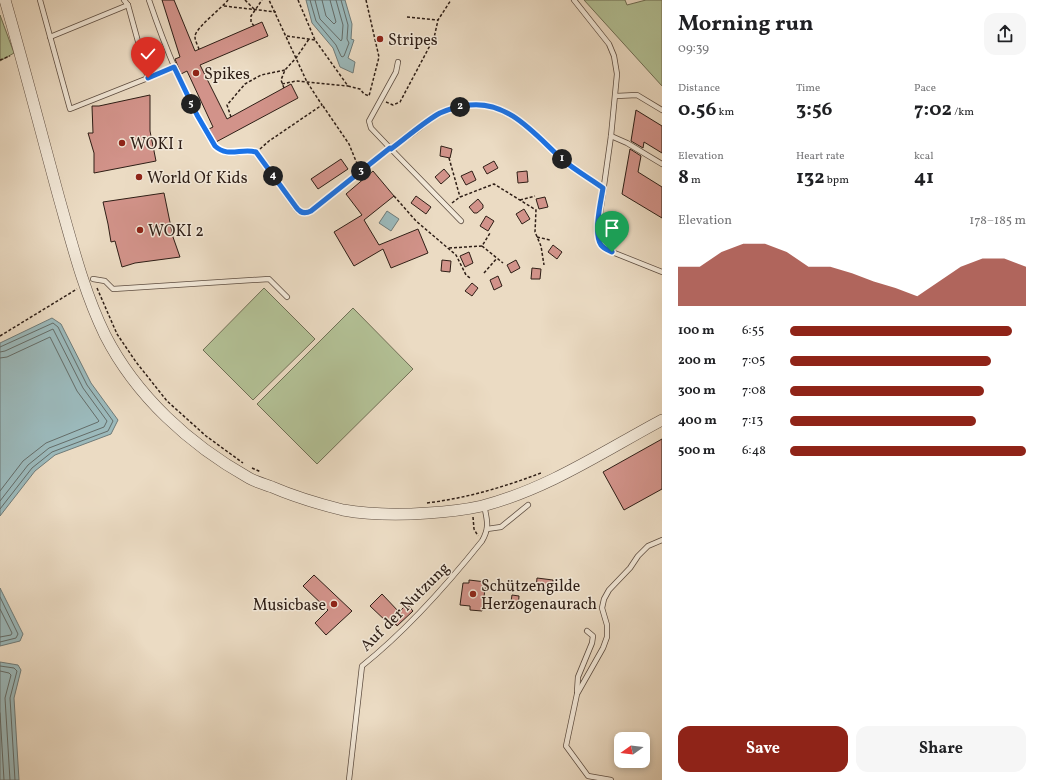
<!DOCTYPE html>
<html lang="en">
<head>
<meta charset="utf-8">
<style>
	body { margin:0; font-family:Vollkorn,serif; background:#f6f6f6; color:#202124; height:100vh; display:flex; flex-direction:column; font-size:15px; white-space:nowrap }
	* { box-sizing:border-box; margin:0 }
	p { font-size:13px; color:#757577 }
	.icon { flex:none; width:22px; height:22px; fill:none; stroke:currentColor; stroke-width:2; stroke-linecap:round; stroke-linejoin:round }
	.map { position:relative; flex:1; overflow:hidden }
	.drawer { display:flex; flex-direction:column; background:#fff; width:380px }
	.drawer>* { flex:none }
	.needle { width:26px; rotate:256deg }
	.controls { position:absolute; left:614px; top:732px; display:grid; gap:8px }
	.controls a { display:grid; place-items:center; width:36px; height:36px; border-radius:8px; background:#fff; box-shadow:0 2px 6px #0003; font-size:20px }
	.pin { position:absolute; display:grid; place-items:center; width:34px; height:34px; color:#fff; margin:-41px -17px; border-radius:50% 50% 50% 0; rotate:-45deg; box-shadow:0 0 4px #0007 }
	.pin .icon { rotate:45deg }
	.km { position:absolute; width:20px; height:20px; margin:-10px; border-radius:50%; background:#222; color:#fff; font-size:11px; line-height:20px; text-align:center }
	.round { display:grid; place-items:center; flex:none; width:42px; height:42px; border-radius:12px; background:#f6f6f6 }
	.head { display:flex; align-items:center; justify-content:space-between; height:68px; padding:0 16px }
	h1 { font-size:22px; font-weight:700; line-height:30px }
	.stats { display:grid; grid-template-columns:repeat(3,1fr); gap:6px; height:68px; padding:4px 16px }
	.stats div { display:grid; align-content:center }
	.stats b { font-size:20px; font-weight:700 }
	.stats small { font-size:11px; font-weight:400 }
	.stats p { font-size:11px }
	.chart { height:112px; padding:8px 16px }
	.chart p { display:flex; justify-content:space-between }
	.chart svg { width:100%; height:72px; margin-top:4px; fill:#8f2418; opacity:.7 }
	.cta { display:flex; gap:8px; margin-top:auto; padding:8px 16px }
	.cta a { flex:1; height:46px; border-radius:12px; background:#8f2418; color:#fff; font-size:16px; font-weight:700; line-height:46px; text-align:center }
	.cta a+a { background:#f6f6f6; color:#202124 }
	ul { padding:0 16px; list-style:none; font-size:13px }
	li { display:grid; grid-template-columns:64px 48px 1fr; align-items:center; height:30px }
	li i { height:10px; border-radius:5px; background:#8f2418 }
	main { display:flex; flex:1; min-height:0 }
	.map>svg:first-child { display:block }
</style>
</head>
<body>
<main>
<div class="map">
<svg width="662" height="780" viewBox="0 0 662 780">
	<rect width="100%" height="100%" fill="#ebdbc3"/>
	<filter id="stains"><feTurbulence type="fractalNoise" baseFrequency=".005" numOctaves="4"/><feColorMatrix values="0 0 0 0 .2 0 0 0 0 .09 0 0 0 0 .02 0 0 0 .5 -.17"/></filter>
	<radialGradient id="worn" r=".72"><stop offset=".6" stop-color="#630" stop-opacity="0"/><stop offset="1" stop-color="#630" stop-opacity=".3"/></radialGradient>
	<g fill="#b3c196" stroke="#707056">
		<path d="M584,0H625L627,5L646,0H662V86Z"/>
		<path d="M0,15L14,53L0,61Z"/>
		<path d="M264,288L315,339L253,400L203,350Z"/>
		<path d="M353,308L413,369L317,464L257,404Z"/>
	</g>
	<g fill="#9bb9bb" stroke="#6f7b79">
		<path d="M306,0H345L352,24L351,39L354,40L348,58L355,62L353,73L340,67L333,48L312,23Z"/>
		<path d="M387,211L399,219L391,231L379,223Z"/>
		<path d="M52,318L61,324L91,383L118,420L111,434L55,455L35,471L0,516V343Z"/>
		<path d="M0,588L23,634L20,641L0,646Z"/>
		<path d="M0,662L18,665L21,670L14,698L19,780H0Z"/>
	</g>
	<g fill="none" stroke-linecap="round" stroke-linejoin="round">
		<g stroke="#646c68" stroke-width="1">
			<path d="M310,0L316,21L336,45L341,56L342,57L344,56L349,43L347,39L348,25L341,0"/>
			<path d="M315,0L320,19L341,41L342,39L343,25L336,0"/>
			<path d="M322,0L326,16L334,24L336,22L330,0"/>
			<path d="M0,347L53,323L58,327L87,385L113,421L108,431L52,452L32,468L0,509"/>
			<path d="M0,352L5,351L53,329L83,388L107,421L104,427L49,448L28,465L0,501"/>
			<path d="M0,358L7,357L50,337L77,391L99,421L98,422L46,443L23,461L0,491"/>
			<path d="M0,597L18,634L16,638L0,642"/>
			<path d="M0,609L12,633L11,635L0,637"/>
			<path d="M0,666L14,668L17,671L10,698L15,780"/>
			<path d="M0,671L9,673L11,675L5,698L10,780"/>
			<path d="M0,713L4,780"/>
		</g>
	</g>
	<g fill="#d2938a" stroke="#2e1e16">
		<path d="M162,0H174L195,51L262,22L268,36L200,65L227,119L291,84L298,98L216,142L209,129L213,127L187,71L181,74L175,59L180,57Z"/>
		<path d="M150,95V131L156,161L94,173V153L88,133H93L92,106H99Z"/>
		<path d="M636,110L662,126V153L644,142L643,148L631,141Z"/>
		<path d="M441,146L452,149L450,158L440,156Z"/>
		<path d="M630,149L641,156L638,172L662,187V218L622,194Z"/>
		<path d="M341,159L348,169L318,189L311,179Z"/>
		<path d="M494,161L498,168L487,174L483,167Z"/>
		<path d="M444,169L450,176L441,184L435,177Z"/>
		<path d="M373,171L394,196L364,220L379,245L418,229L428,253L391,268L383,249L354,266L334,232L362,215L346,194Z"/>
		<path d="M472,171L476,180L466,185L461,176Z"/>
		<path d="M527,171L528,182L518,183L517,172Z"/>
		<path d="M164,193L173,237L180,257L135,263L122,267L115,241L111,242L108,224L103,202Z"/>
		<path d="M416,196L431,207L426,214L411,203Z"/>
		<path d="M545,197L548,207L539,209L536,199Z"/>
		<path d="M478,199L483,205V208L477,213H474L469,207Z"/>
		<path d="M524,209L530,219L522,224L516,214Z"/>
		<path d="M486,216L494,221L488,231L480,226Z"/>
		<path d="M553,245L562,252L557,259L548,252Z"/>
		<path d="M469,252L473,263L465,267L460,256Z"/>
		<path d="M442,260L451,261L450,272L441,271Z"/>
		<path d="M516,260L520,268L511,273L507,265Z"/>
		<path d="M532,268L541,269L540,279H531Z"/>
		<path d="M498,276L502,286L494,290L490,280Z"/>
		<path d="M472,283L478,288L472,296L465,291Z"/>
		<path d="M662,439V489L624,510L603,472Z"/>
		<path d="M314,575L352,611L326,635L315,623L328,610L303,586Z"/>
		<path d="M537,578L553,580L552,590L536,588Z"/>
		<path d="M469,580L486,582L482,611L470,610V606L460,605L463,583H469Z"/>
		<path d="M382,594L399,612L407,604L413,611L397,626L396,624L394,625L390,621L388,623L370,606Z"/>
		<path d="M512,595L519,596L518,609L510,608Z"/>
	</g>
	<g fill="none" stroke-linecap="round" stroke-linejoin="round">
		<defs>
			<g id="service">
				<path d="M40,0L70,109L148,78L128,5L124,0"/>
				<path d="M149,0C164,44 181,87 204,128C208,135 212,145 220,150C231,157 244,149 256,152L298,211L303,213L311,211L390,148L461,221"/>
				<path d="M574,0L609,44L614,56L617,74L611,136L598,228C597,241 601,247 612,252L662,272"/>
				<path d="M50,37L128,5"/>
				<path d="M616,96L637,95L662,110"/>
				<path d="M611,136L627,143L662,164"/>
				<path d="M390,148L371,128L369,121L396,72L398,62"/>
				<path d="M391,149C401,142 411,135 421,127C427,122 433,117 440,113C449,109 460,106 470,105C510,101 536,135 563,160C575,170 589,178 603,188"/>
				<path d="M93,279L105,281L113,289L269,279L287,297"/>
				<path d="M487,529L501,527L528,505"/>
				<path d="M577,692L578,677L592,643L593,636L587,631"/>
				<path d="M349,780L362,666C407,630 446,586 482,541C490,527 487,520 484,505"/>
				<path d="M611,780L588,776L566,746L577,694L603,648L607,637V625L602,608L604,599L609,590L630,568L638,556L648,546L662,540"/>
			</g>
			<path id="tertiary" d="M5,0C24,66 41,132 59,198C72,244 84,292 105,335C136,396 190,445 249,478C256,482 264,484 272,487C295,497 319,504 343,510C371,515 400,515 428,513C446,512 464,510 482,506C548,489 604,451 662,420"/>
		</defs>
		<use href="#service" stroke="#5d4d41" stroke-width="6"/>
		<use href="#tertiary" stroke="#5d4d41" stroke-width="12"/>
		<g stroke="#2e1e16" stroke-width="1.5" stroke-dasharray="3 2" stroke-linecap="butt">
			<path d="M245,0L255,10"/>
			<path d="M298,0L315,40L348,86L360,89L364,94L369,96L379,57L366,0"/>
			<path d="M224,6L276,12"/>
			<path d="M407,17L438,20"/>
			<path d="M254,26L251,22V16L262,0"/>
			<path d="M287,36L315,40"/>
			<path d="M199,49C198,46 195,41 195,37C194,29 222,8 228,0"/>
			<path d="M0,60L10,56"/>
			<path d="M154,75L169,69"/>
			<path d="M282,84L296,81L348,86"/>
			<path d="M284,88L281,80L285,70L296,58L309,39"/>
			<path d="M386,102L393,105L400,102L434,38L438,20L451,0"/>
			<path d="M323,106L349,144L358,166"/>
			<path d="M231,117L227,105L245,84L261,75L285,70"/>
			<path d="M260,149L269,141L322,105L307,82L269,0"/>
			<path d="M449,158L460,197"/>
			<path d="M394,196L416,221L456,255L466,275L470,278"/>
			<path d="M520,200L535,196"/>
			<path d="M452,203L460,197L494,184L536,210L535,232L541,246L544,265"/>
			<path d="M537,237L550,240"/>
			<path d="M482,246L503,263"/>
			<path d="M449,248L482,246L490,233"/>
			<path d="M484,273L497,258"/>
			<path d="M97,288L117,334L136,362L167,401L206,436L243,463"/>
			<path d="M0,336L77,289"/>
			<path d="M252,468L261,472"/>
			<path d="M427,503C467,498 504,487 541,473"/>
			<path d="M473,517L474,529L478,536"/>
		</g>
		<use href="#service" stroke="#f2e8d8" stroke-width="4.5"/>
		<use href="#tertiary" stroke="#f2e8d8" stroke-width="11"/>
	</g>
	<g fill="none" stroke-linecap="round" stroke-linejoin="round">
		<defs>
			<path id="route" d="M148,78L174,67L197,115L215,146C228,158 241,148 256,152L296,207C300,213 305,214 311,211L390,148L391,149C406,138 425,121 440,113C449,109 460,106 470,105C510,101 536,136 563,160C575,170 589,178 603,188C601,201 593,234 601,245C604,249 608,250 612,252"/>
		</defs>
		<use href="#route" stroke="#fff" stroke-width="8"/>
		<use href="#route" stroke="#1a73e8" stroke-width="5"/>
	</g>
	<g fill="#8f2418" stroke="#f2e8d8" stroke-width="1.5">
		<circle cx="380" cy="39" r="4"/>
		<circle cx="196" cy="73" r="4"/>
		<circle cx="122" cy="143" r="4"/>
		<circle cx="139" cy="177" r="4"/>
		<circle cx="140" cy="230" r="4"/>
		<circle cx="473" cy="594" r="4"/>
		<circle cx="334" cy="604" r="4"/>
	</g>
	<g text-anchor="middle" stroke-width="3" stroke-linejoin="round" paint-order="stroke">
		<g font-size="16" fill="#2e1e16" stroke="#f2e8d8" text-anchor="start">
			<text x="388" y="45">Stripes</text>
			<text x="204" y="79">Spikes</text>
			<text x="130" y="149">WOKI 1</text>
			<text x="147" y="183">World Of Kids</text>
			<text x="148" y="236">WOKI 2</text>
			<text x="481" y="591">Schützengilde<tspan x="481" dy="18">Herzogenaurach</tspan></text>
			<text x="326" y="610" text-anchor="end">Musicbase</text>
		</g>
		<g font-size="16" fill="#2e1e16" stroke="#f2e8d8">
			<text transform="translate(404 606) rotate(-45)" y="6">Auf der Nutzung</text>
		</g>
	</g>
	<rect width="100%" height="100%" filter="url(#stains)"/>
	<rect width="100%" height="100%" fill="url(#worn)"/>
</svg>
<div class="controls">
<a><svg class="needle" viewBox="-14 -14 28 28"><path d="M0-13l5 13h-10z" fill="#e53935"/><path d="M0 13l5-13h-10z" fill="#757577"/></svg></a>
</div>
<div class="pin" style="left:612px;top:252px;background:#1e9e55"><svg class="icon" aria-label="arrive" viewBox="0 0 24 24"><path d="M6 21V4h12l-3 4 3 4H6"/></svg></div>
<div class="pin" style="left:148px;top:78px;background:#d93025"><svg class="icon" aria-label="check" viewBox="0 0 24 24"><path d="M5 12l5 5 9-10"/></svg></div>
<b class="km" style="left:562px;top:159px">1</b>
<b class="km" style="left:460px;top:107px">2</b>
<b class="km" style="left:361px;top:171px">3</b>
<b class="km" style="left:273px;top:176px">4</b>
<b class="km" style="left:191px;top:104px">5</b>
</div>
<section class="drawer">
<div class="head"><div><h1>Morning run</h1><p>09:39</p></div><a class="round"><svg class="icon" aria-label="share" viewBox="0 0 24 24"><path d="M12 15V3M7 8l5-5 5 5M5 13v7h14v-7"/></svg></a></div>
<div class="stats">
<div><p>Distance</p><b>0.56<small> km</small></b></div>
<div><p>Time</p><b>3:56</b></div>
<div><p>Pace</p><b>7:02<small> /km</small></b></div>
</div>
<div class="stats">
<div><p>Elevation</p><b>8<small> m</small></b></div>
<div><p>Heart rate</p><b>132<small> bpm</small></b></div>
<div><p>kcal</p><b>41</b></div>
</div>
<div class="chart"><p><span>Elevation</span>178–185 m</p>
<svg viewBox="0 0 160 44" preserveAspectRatio="none"><path d="M0 44V20L10 20L20 11L30 6L40 6L50 11L60 20L70 20L80 24L90 29L100 33L110 38L120 29L130 20L140 15L150 15L160 20V44z"/></svg>
</div>
<ul>
<li><b>100 m</b>6:55<i style="width:94%"></i></li>
<li><b>200 m</b>7:05<i style="width:85%"></i></li>
<li><b>300 m</b>7:08<i style="width:82%"></i></li>
<li><b>400 m</b>7:13<i style="width:79%"></i></li>
<li><b>500 m</b>6:48<i style="width:100%"></i></li>
</ul>
<div class="cta"><a>Save</a><a>Share</a></div>
</section>
</main>
</body>
</html>
